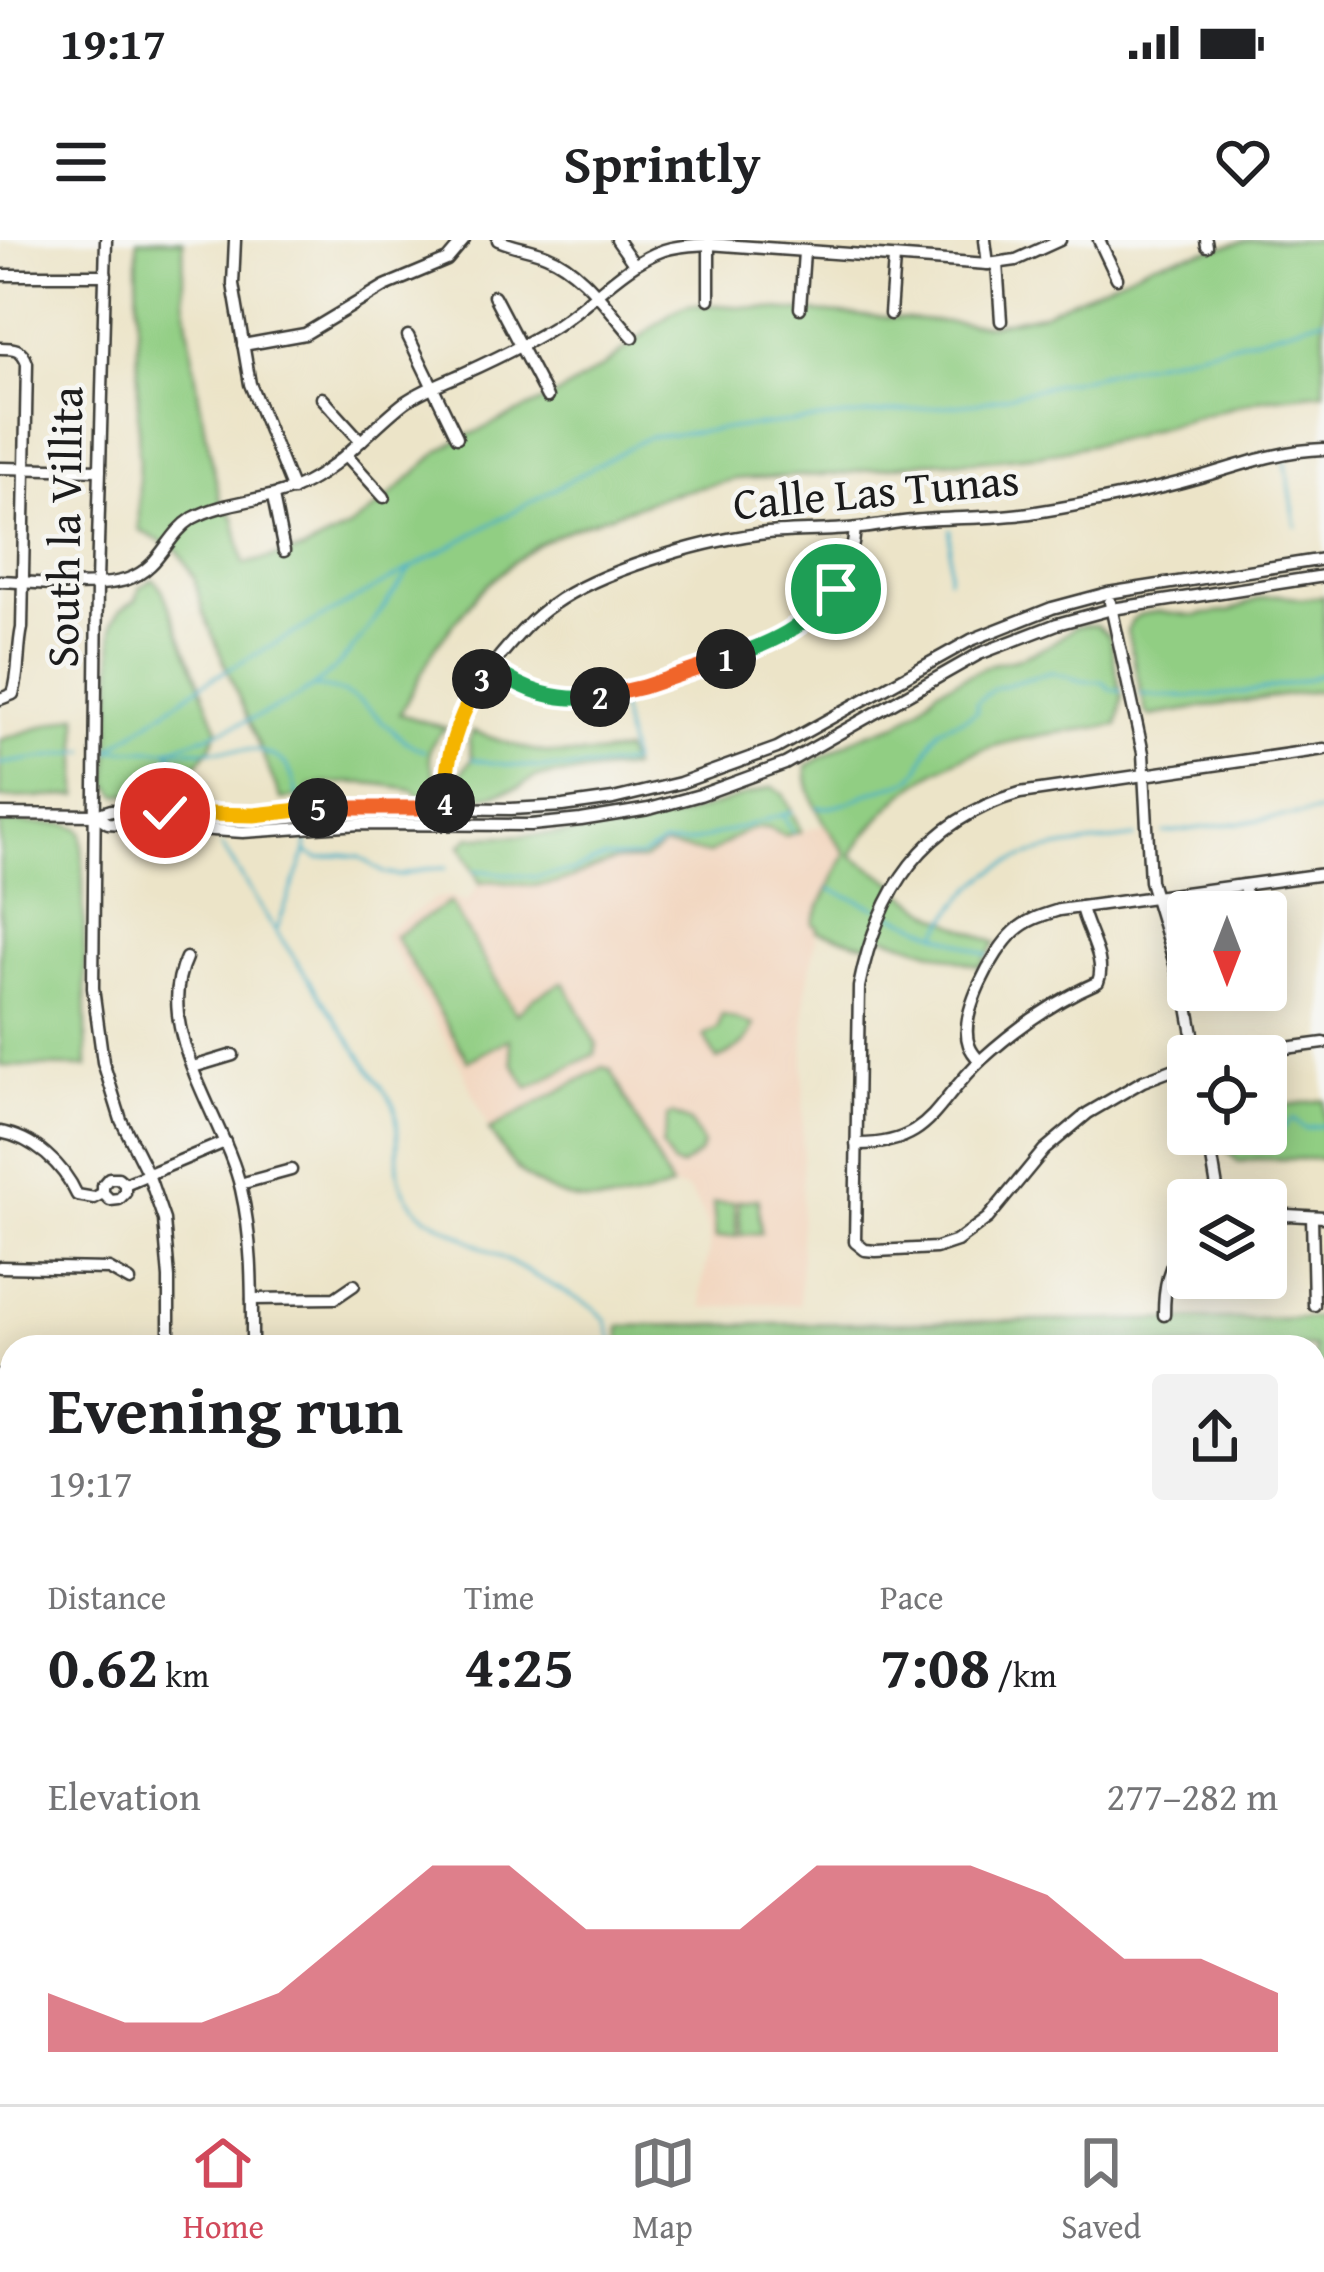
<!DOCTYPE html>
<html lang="en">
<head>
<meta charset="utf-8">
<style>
	body { margin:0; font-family:"Gentium Book Plus",serif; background:#f2f2f2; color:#202124; height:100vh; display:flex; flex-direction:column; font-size:45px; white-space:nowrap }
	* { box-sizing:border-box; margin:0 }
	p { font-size:39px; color:#757577 }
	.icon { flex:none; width:66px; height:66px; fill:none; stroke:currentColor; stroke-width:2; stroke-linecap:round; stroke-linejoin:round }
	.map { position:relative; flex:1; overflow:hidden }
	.drawer { position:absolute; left:0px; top:1095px; width:1326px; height:771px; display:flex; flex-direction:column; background:#fff; border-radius:36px 36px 0 0; box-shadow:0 6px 30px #0003 }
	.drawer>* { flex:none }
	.needle { width:78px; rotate:180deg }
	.buttons { position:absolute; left:1167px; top:651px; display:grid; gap:24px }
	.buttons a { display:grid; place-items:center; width:120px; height:120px; border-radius:12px; background:#fff; box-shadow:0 6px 30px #0003; font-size:60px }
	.pin { position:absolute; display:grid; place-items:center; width:102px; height:102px; color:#fff; margin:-51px; border:6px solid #fff; border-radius:50%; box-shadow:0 3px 12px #0007 }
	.km { position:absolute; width:60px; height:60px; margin:-30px; border-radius:50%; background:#222; color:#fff; font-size:33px; line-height:60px; text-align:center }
	.round { display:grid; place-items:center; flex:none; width:126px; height:126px; border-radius:12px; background:#f2f2f2 }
	.head { display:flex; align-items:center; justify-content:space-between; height:204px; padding:0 48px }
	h1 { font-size:66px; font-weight:700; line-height:90px }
	.figures { display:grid; grid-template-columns:repeat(3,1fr); gap:18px; height:204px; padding:12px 48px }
	.figures div { display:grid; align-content:center }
	.figures b { font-size:60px; font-weight:700 }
	.figures small { font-size:33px; font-weight:400 }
	.figures p { font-size:33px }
	.chart { height:336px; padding:24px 48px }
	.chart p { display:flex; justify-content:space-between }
	.chart svg { width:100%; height:216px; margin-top:12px; fill:#d1495b; opacity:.7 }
	.status { display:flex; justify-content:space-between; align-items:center; height:84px; padding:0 60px; background:#fff; direction:ltr }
	.status svg { height:33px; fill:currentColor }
	header { display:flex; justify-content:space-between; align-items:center; height:156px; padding:0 48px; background:#fff; font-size:54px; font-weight:700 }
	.menu { display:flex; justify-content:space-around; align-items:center; height:168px; border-top:3px solid #e0e0e0; background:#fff; font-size:33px; color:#757577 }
	.menu a { display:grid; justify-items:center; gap:6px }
	.menu .active { color:#d1495b }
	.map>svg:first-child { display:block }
</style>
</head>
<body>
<div class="status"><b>19:17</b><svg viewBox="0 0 49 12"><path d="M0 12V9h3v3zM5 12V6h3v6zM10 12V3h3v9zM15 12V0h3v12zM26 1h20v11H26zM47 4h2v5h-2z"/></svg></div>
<header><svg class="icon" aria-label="menu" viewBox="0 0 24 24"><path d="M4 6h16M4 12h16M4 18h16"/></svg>Sprintly<svg class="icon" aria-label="heart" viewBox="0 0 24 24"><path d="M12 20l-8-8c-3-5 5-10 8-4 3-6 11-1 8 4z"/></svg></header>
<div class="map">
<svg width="1324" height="1864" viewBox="0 0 1324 1864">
	<rect width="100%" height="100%" fill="#f6f6f2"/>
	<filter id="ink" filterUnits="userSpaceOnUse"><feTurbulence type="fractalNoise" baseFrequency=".00833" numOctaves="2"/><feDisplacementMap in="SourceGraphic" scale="24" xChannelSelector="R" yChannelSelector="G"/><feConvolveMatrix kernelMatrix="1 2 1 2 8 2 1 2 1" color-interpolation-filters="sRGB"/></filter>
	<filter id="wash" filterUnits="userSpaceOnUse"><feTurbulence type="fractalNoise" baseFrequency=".004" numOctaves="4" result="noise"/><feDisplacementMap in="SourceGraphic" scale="48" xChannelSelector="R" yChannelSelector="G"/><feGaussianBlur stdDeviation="2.7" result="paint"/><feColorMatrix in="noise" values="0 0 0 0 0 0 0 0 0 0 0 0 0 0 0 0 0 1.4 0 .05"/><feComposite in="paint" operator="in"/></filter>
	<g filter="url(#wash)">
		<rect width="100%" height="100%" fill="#ece4c8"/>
		<path fill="#f2d5be" d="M825,585L846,613L814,679L813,684L818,689L805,757L800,1065L764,1063L704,1069L701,1051L709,1009V992L702,973L691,954L686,949L671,947L629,961L594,962L564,957L526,937L513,924L489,890L461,826L385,696L386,691L436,658L449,656L466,663L480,643L493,641L545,646L566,641L614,621L638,622L663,606L709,614L734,597L755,589H772L785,596Z"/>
		<g fill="#91ce83" stroke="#567550" stroke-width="3">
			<path d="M137,0H183L184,57L200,164L220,259L234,278L244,324L304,310L349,288L380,265L437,213L454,202L557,155L603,127L672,72L688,65H718L988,85L1041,74L1155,22L1252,0H1324V152L1262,159L1135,194V196L1040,215L977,221L926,222L840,234L736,239L668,255L573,288L537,305L512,323L479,352L436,406L400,474L446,488C408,522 449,525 428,555H417L414,550C373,542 351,541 310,545L307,557L281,559L203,372L194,337L178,311L139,290Z"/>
			<path d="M153,339L162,349L218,489C201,536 166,552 118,555L108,544L113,441L112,384L120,370L136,360L140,347Z"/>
			<path d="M1279,355L1301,359L1324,356V450C1266,458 1208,466 1150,476L1146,473L1127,391L1132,380L1139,375L1159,371L1190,376L1230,371L1261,358Z"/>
			<path d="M1096,385L1109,396L1122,458L1118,485C1000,499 923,508 851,615L896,644L895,648L939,677L996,703L980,727L874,693L869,705L817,691L818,687L813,684L814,679L846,613C828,590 804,556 807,526L858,497L897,484L920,468L936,450L992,424L1016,419L1048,406L1075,387Z"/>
			<path d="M78,475V556L0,558V500Z"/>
			<path d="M473,491C531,513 561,520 624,511L631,528L536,537L519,548L486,556H465L457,551L456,540L472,519L469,502Z"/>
			<path d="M772,547L783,553L801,591L785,596C779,594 773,589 767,588C745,585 726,605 709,614L663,606L644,620L614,621L558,643L532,646L493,641L480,643L461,605L470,597L567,594L675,578Z"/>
			<path d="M0,583L67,584L78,588L82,593L87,827L0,826Z"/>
			<path d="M450,662L516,774L535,757L564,742L597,805L595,814L528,848L513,823L509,799L468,821L395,696Z"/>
			<path d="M722,775L754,785C749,804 734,811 717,820L704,796L718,789Z"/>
			<path d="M603,827L611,830L671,947C624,969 567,969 525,936C510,924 500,906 489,890Z"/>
			<path d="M1324,860V919H1256L1239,922L1228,913L1231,894H1266V868Z"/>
			<path d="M672,874L690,882L703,905L699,914L680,927L672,924L662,906L668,877Z"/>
			<path d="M758,959L761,993L741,995L738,961Z"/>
			<path d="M734,962L737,996L716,998L713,963Z"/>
			<path d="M1324,1078V1864H622V1854H1314V1107H620V1086Z"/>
		</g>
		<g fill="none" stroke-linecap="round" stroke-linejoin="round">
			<g stroke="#47b0c6" stroke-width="3">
				<path d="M1285,219L1296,286"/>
				<path d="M949,338L950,289"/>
				<path d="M314,447C371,449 381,494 424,511"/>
				<path d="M1140,454C1199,461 1267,453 1324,434"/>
				<path d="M109,510L206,442L648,197L977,163L1251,99L1324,78"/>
				<path d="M111,510H253C285,516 292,526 297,557"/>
				<path d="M472,519C526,530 576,531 631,523L619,459"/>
				<path d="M0,524L86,511"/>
				<path d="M204,561L168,510C216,491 283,473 323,439C359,409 383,365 412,328"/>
				<path d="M818,567C843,570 857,556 880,549C897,543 909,546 920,527C926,516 932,494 943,487C955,480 966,480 977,471L976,463L993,449L1051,432L1082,441L1103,442L1110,449L1121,451"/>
				<path d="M783,576L794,593"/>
				<path d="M1164,593L1324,571"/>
				<path d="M307,600L306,612L276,691L394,865C406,911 381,939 425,976L594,1068L606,1080L615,1107"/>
				<path d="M222,606L275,690"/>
				<path d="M308,613L319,619L342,615L360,617L384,633L399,636L426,629L446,628"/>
				<path d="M474,630L534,637L573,631L604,618L640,617L663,604L688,603L792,572"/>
				<path d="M830,649L877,668"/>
				<path d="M886,672L988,715"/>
				<path d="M938,693C990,606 1043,611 1135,597"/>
				<path d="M1266,891L1281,890L1292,879L1305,889L1324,885"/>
				<path d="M1230,904L1258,894"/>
				<path d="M622,1854V1864"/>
			</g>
		</g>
	</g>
	<g filter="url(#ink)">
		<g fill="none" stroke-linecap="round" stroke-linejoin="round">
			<defs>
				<g id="minor">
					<path d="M106,0L97,343L93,748L103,822L121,880L148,934L164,980L169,1038V1107"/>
					<path d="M235,0L233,44L250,144L293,250"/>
					<path d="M498,0C514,7 531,9 546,15C582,29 608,69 633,97"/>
					<path d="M617,0L634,24"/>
					<path d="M985,0L988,24"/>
					<path d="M1099,0L1117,38"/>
					<path d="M1206,0L1207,6"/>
					<path d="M709,3V59"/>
					<path d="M997,23L1001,81"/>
					<path d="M0,35H106"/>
					<path d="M494,56L547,157"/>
					<path d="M800,68L804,12"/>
					<path d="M890,74L894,19"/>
					<path d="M408,96L457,197"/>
					<path d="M243,105L305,94L385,46L447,20L464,0"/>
					<path d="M0,108C14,108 22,108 27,123L22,388C17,410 20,434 13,454L0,459"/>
					<path d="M322,158L361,201"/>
					<path d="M346,215L384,257"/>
					<path d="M0,228L100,230"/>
					<path d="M273,257L284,311"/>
					<path d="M0,341C34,342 97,350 128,339C161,328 166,295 193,278C228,259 271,262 306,243C344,223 371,188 405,162C422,150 443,142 462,134C493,120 523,106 552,88C590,65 621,25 664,10C678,5 693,5 709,4L988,24L1016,20L1060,0"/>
					<path d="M1110,362L1143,513L1150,641L1188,767L1197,816"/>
					<path d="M491,427C511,441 532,455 557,458C608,465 773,412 811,378C838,353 852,325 855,289"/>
					<path d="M0,574L96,575L111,570L223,576L344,567L511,569L563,566L613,559L680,543L777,508L971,400L1052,368L1108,353L1324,319"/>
					<path d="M96,575L108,583L243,592L360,584L531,585L581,580L649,569L700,555L785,524L979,414L1057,384L1112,369L1324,336"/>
					<path d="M446,575C441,515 462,461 500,416C516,397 531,379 552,365C599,331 699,302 758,294C791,290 825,292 858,288C876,287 894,282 912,281C952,277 991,279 1030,273C1087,264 1144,253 1200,237C1241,225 1281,210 1324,209"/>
					<path d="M1244,645L1249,672"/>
					<path d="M186,718C152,790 225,879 241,949C253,1001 252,1053 252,1107"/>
					<path d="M1224,816L1324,803"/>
					<path d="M980,821C976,817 971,811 969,805C958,775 993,711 1015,691C1028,679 1043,675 1059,670L1324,634"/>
					<path d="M1188,824L1143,841L1088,873L1044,910L988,978L957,1001L936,1008L876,1011L865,1010L855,1002L859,747C878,651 923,581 1020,553L1324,509"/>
					<path d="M193,827L233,815"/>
					<path d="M0,892C34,898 63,924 77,955L94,958L103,953"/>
					<path d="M1208,894L1219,960"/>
					<path d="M856,904C932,905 934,864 981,820C1015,789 1056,760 1098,742C1107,720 1086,691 1081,667"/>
					<path d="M125,944L118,938H109L103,945V953L110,960L119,959L125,953V944L225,902"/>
					<path d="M240,944L291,930"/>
					<path d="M1312,977L1314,1065"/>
					<path d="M1266,978L1287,975L1324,977"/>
					<path d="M0,1027L109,1029L130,1041"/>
					<path d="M252,1059L335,1058L354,1045"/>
					<path d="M1164,1075C1164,1049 1167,1022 1188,1004"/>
					<path d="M0,1135H12"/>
					<path d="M0,1244L12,1247"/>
					<path d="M0,1459L12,1449"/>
					<path d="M0,1551L12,1548"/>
					<path d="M0,1836L12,1837"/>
					<path d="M73,1854L84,1864"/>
					<path d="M258,1854L269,1864"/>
					<path d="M443,1854L444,1864"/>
					<path d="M546,1854V1864"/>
					<path d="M311,1864L315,1854"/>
				</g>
			</defs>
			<use href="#minor" stroke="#3b3a36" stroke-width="15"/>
			<use href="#minor" stroke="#fff" stroke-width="10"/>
		</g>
	</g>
	<g fill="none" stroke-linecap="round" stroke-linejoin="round" filter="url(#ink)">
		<defs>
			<path id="split-1" d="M726,419C771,403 806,388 836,349"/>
			<path id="split-2" d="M600,457L643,447L726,419"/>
			<path id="split-3" d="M482,439L491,427C526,452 556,462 600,457"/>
			<path id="split-4" d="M445,563C445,518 457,477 482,439"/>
			<path id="split-5" d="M318,568H445V563"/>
			<path id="split-6" d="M165,573L254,575L318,568"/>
		</defs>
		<use href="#split-1" stroke="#fff" stroke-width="24"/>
		<use href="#split-2" stroke="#fff" stroke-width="24"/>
		<use href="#split-3" stroke="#fff" stroke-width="24"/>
		<use href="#split-4" stroke="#fff" stroke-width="24"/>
		<use href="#split-5" stroke="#fff" stroke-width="24"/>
		<use href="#split-6" stroke="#fff" stroke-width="24"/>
		<use href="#split-1" stroke="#22a559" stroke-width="15"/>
		<use href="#split-2" stroke="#f0652b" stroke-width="15"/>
		<use href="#split-3" stroke="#22a559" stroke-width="15"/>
		<use href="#split-4" stroke="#f5b400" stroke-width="15"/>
		<use href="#split-5" stroke="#f0652b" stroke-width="15"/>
		<use href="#split-6" stroke="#f5b400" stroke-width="15"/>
	</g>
	<g text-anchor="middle" stroke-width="9" stroke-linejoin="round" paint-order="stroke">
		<g font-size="45" fill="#1c1c1c" stroke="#f6f6f2">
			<text transform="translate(876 251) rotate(-5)" y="16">Calle Las Tunas</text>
			<text transform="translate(64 287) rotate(-89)" y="16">South la Villita</text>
		</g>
	</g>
</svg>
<div class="buttons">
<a><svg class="needle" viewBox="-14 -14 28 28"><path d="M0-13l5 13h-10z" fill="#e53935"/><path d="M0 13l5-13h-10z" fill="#757577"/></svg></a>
<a><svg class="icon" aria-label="locate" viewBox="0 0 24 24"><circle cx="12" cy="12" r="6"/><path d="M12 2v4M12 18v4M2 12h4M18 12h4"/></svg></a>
<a><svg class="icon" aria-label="layers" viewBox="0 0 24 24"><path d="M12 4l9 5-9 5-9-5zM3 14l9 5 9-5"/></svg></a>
</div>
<div class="pin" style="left:836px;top:349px;background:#1e9e55"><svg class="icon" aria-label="arrive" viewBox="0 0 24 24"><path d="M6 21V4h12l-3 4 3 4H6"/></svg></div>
<div class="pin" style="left:165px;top:573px;background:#d93025"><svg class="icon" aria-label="check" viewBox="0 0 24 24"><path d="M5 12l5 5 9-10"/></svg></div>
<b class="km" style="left:726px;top:419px">1</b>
<b class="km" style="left:600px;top:457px">2</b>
<b class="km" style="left:482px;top:439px">3</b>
<b class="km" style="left:445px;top:563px">4</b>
<b class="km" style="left:318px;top:568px">5</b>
<section class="drawer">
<div class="head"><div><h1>Evening run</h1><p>19:17</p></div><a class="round"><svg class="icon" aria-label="share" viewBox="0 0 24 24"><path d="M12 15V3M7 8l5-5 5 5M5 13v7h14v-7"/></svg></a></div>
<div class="figures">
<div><p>Distance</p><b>0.62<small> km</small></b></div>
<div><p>Time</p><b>4:25</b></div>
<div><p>Pace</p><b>7:08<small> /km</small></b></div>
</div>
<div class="chart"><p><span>Elevation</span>277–282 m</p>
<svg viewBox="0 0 160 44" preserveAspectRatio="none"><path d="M0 44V32L10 38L20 38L30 32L40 19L50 6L60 6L70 19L80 19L90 19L100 6L110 6L120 6L130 12L140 25L150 25L160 32V44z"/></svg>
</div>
</section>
</div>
<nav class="menu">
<a class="active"><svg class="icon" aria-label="home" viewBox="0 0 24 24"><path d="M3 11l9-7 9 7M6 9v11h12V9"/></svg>Home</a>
<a><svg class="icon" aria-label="map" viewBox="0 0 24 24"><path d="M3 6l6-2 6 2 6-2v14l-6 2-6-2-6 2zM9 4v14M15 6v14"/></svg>Map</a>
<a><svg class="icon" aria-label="saved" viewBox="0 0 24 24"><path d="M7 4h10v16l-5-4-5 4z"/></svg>Saved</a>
</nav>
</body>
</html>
